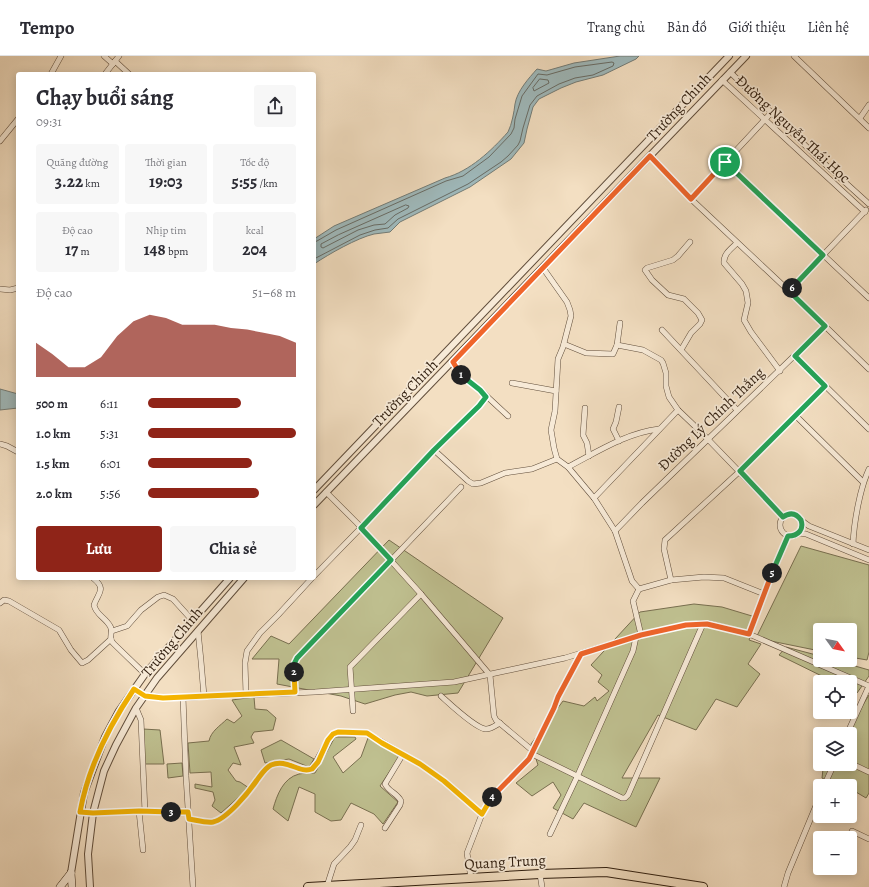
<!DOCTYPE html>
<html lang="vi">
<head>
<meta charset="utf-8">
<style>
	body { margin:0; font-family:Alegreya,serif; background:#f7f7f7; color:#2b2b33; height:100vh; display:flex; flex-direction:column; font-size:15px; white-space:nowrap }
	* { box-sizing:border-box; margin:0 }
	p { font-size:13px; color:#7c7c81 }
	.icon { flex:none; width:22px; height:22px; fill:none; stroke:currentColor; stroke-width:2; stroke-linecap:round; stroke-linejoin:round }
	.map { position:relative; flex:1; overflow:hidden }
	.drawer { position:absolute; left:16px; top:16px; width:300px; height:508px; display:flex; flex-direction:column; background:#fff; border-radius:4px; box-shadow:0 2px 10px #0003 }
	.drawer>* { flex:none }
	.needle { width:26px; rotate:123deg }
	.controls { position:absolute; left:813px; top:567px; display:grid; gap:8px }
	.controls a { display:grid; place-items:center; width:44px; height:44px; border-radius:4px; background:#fff; box-shadow:0 2px 10px #0003; font-size:20px }
	.pin { position:absolute; display:grid; place-items:center; width:34px; height:34px; color:#fff; margin:-17px; border:2px solid #fff; border-radius:50%; box-shadow:0 1px 4px #0007 }
	.km { position:absolute; width:20px; height:20px; margin:-10px; border-radius:50%; background:#222; color:#fff; font-size:11px; line-height:20px; text-align:center }
	.round { display:grid; place-items:center; flex:none; width:42px; height:42px; border-radius:4px; background:#f7f7f7 }
	.headline { display:flex; align-items:center; justify-content:space-between; height:68px; padding:0 20px }
	h1 { font-size:22px; font-weight:700; line-height:30px }
	.figures { display:grid; grid-template-columns:repeat(3,1fr); gap:6px; height:68px; padding:4px 20px }
	.figures div { display:grid; align-content:center; border-radius:4px; background:#f7f7f7; text-align:center }
	.figures b { font-size:17px; font-weight:700 }
	.figures small { font-size:11px; font-weight:400 }
	.figures p { font-size:11px }
	.chart { height:112px; padding:8px 20px }
	.chart p { display:flex; justify-content:space-between }
	.chart svg { width:100%; height:72px; margin-top:4px; fill:#8f2418; opacity:.7 }
	.primary-button { display:flex; gap:8px; margin-top:auto; padding:8px 20px }
	.primary-button a { flex:1; height:46px; border-radius:4px; background:#8f2418; color:#fff; font-size:16px; font-weight:700; line-height:46px; text-align:center }
	.primary-button a+a { background:#f7f7f7; color:#2b2b33 }
	ul { padding:0 20px; list-style:none; font-size:13px }
	li { display:grid; grid-template-columns:64px 48px 1fr; align-items:center; height:30px }
	li i { height:10px; border-radius:5px; background:#8f2418 }
	header { display:flex; align-items:center; gap:24px; box-sizing:border-box; height:56px; padding:0 20px; background:#fff; border-bottom:1px solid #e1e1e2 }
	header strong { font-size:19px }
	nav { display:flex; gap:22px; margin-inline-start:auto; font-size:14px }
	.map>svg:first-child { display:block }
</style>
</head>
<body>
<header>
<strong>Tempo</strong>
<nav><a>Trang chủ</a><a>Bản đồ</a><a>Giới thiệu</a><a>Liên hệ</a></nav>
</header>
<div class="map">
<svg width="869" height="831" viewBox="0 0 869 831">
	<rect width="100%" height="100%" fill="#f3dfc2"/>
	<filter id="stains"><feTurbulence type="fractalNoise" baseFrequency=".005" numOctaves="4"/><feColorMatrix values="0 0 0 0 .2 0 0 0 0 .09 0 0 0 0 .02 0 0 0 .5 -.17"/></filter>
	<radialGradient id="worn" r=".72"><stop offset=".6" stop-color="#630" stop-opacity="0"/><stop offset="1" stop-color="#630" stop-opacity=".3"/></radialGradient>
	<g fill="#bfc090" stroke="#786f50">
		<path d="M389,484L503,562L458,637L427,640L411,636L395,639L365,648L341,640L277,628L279,603H252L271,580L289,588Z"/>
		<path d="M801,490L869,509V596L867,604L850,601V574H820V595L756,582Z"/>
		<path d="M694,548L722,551L752,560L755,571L749,584L761,588L748,608L760,618L737,651L716,643L696,674L658,659L622,722H660L636,771L584,747L573,763L553,752L561,739L553,726L532,740L516,727L538,709L531,688L563,645L584,650L595,641L597,645L609,635L598,626L602,619L591,609L640,556Z"/>
		<path d="M786,591L820,600V604H834L869,614V620L857,637L850,634V626H834L779,599Z"/>
		<path d="M869,639V737L866,742L856,736L850,737V730H837L822,722L823,713L827,708H850V678H845Z"/>
		<path d="M254,641L255,653L267,654L276,662L273,674L254,676L251,681L254,687L234,691L241,709L233,707L228,714L236,725L240,726L249,732L221,757L212,750L215,744L213,736L195,732V728L212,731L211,716L190,717L188,687L209,685C211,675 220,670 227,663L234,667L242,660L232,644Z"/>
		<path d="M143,673L160,674L164,708H145Z"/>
		<path d="M335,681H355L356,683L333,701L343,717L361,701L368,682L400,700L380,730L398,746L383,768L374,758L351,747L341,764L331,765L315,756V738L299,731L288,765L273,753C277,739 283,722 299,718C304,717 310,717 315,717Z"/>
		<path d="M281,684L314,703L309,711L289,703L265,707L261,694Z"/>
		<path d="M182,707L183,720L168,722L167,708Z"/>
	</g>
	<g fill="#9fbabd" stroke="#737c77">
		<path d="M620,0H639L636,3L603,19L576,26L561,32L539,43L533,51L527,73L524,87L511,103L470,131L400,166L390,176C385,177 379,177 374,178C357,182 329,198 314,208V183L334,170L445,122C470,115 491,95 508,76C512,68 514,56 515,48C517,35 529,22 537,13L546,15L574,7Z"/>
		<path d="M0,333L18,338V352L0,354Z"/>
	</g>
	<g fill="none" stroke-linecap="round" stroke-linejoin="round">
		<g stroke="#686c66" stroke-width="1">
			<path d="M540,23L548,24L549,27L534,35L533,32Z"/>
			<path d="M406,149L409,150L408,152L395,159L385,168L374,169L358,174L323,192L321,191V188L338,179Z"/>
			<path d="M314,186L317,185L336,174L446,125L463,120L489,101L511,78L514,72L515,63L522,40L538,18L547,19L575,11L612,6L614,7L613,10L593,19L575,22L559,28L537,40L530,49L523,72L520,85L518,89L508,100L501,106L468,128L398,163L388,172L375,174L360,179L314,203"/>
		</g>
		<defs>
			<g id="minor">
				<path d="M104,0L113,8"/>
				<path d="M794,0L869,72"/>
				<path d="M115,5L129,18"/>
				<path d="M730,16L816,100L869,148"/>
				<path d="M51,18L61,0"/>
				<path d="M105,18L119,0"/>
				<path d="M722,24L865,156"/>
				<path d="M860,62L869,49"/>
				<path d="M0,85L18,63"/>
				<path d="M651,100L691,143L789,235L869,313"/>
				<path d="M725,106L869,242"/>
				<path d="M691,143L771,57"/>
				<path d="M737,187C732,192 723,198 724,207L742,228L746,235L748,247L744,264L751,276L780,315"/>
				<path d="M543,212L567,246L570,254L571,260L563,291L558,303L555,355L551,374L554,392L557,403L568,411L594,442L615,475L632,525L639,533"/>
				<path d="M0,233L10,234L18,232"/>
				<path d="M789,235L866,154"/>
				<path d="M662,274L737,354"/>
				<path d="M564,288L586,297L613,298L617,289L620,267"/>
				<path d="M617,289L643,294L661,304L663,307L666,317V330L669,341L678,354L700,375L783,461"/>
				<path d="M681,294L691,277L700,268L702,264L698,257L684,243L668,239L652,224L645,214L647,212L673,204L678,200L690,186"/>
				<path d="M795,300L869,373"/>
				<path d="M453,306L461,320L480,334L508,360"/>
				<path d="M512,327L556,335"/>
				<path d="M585,352L583,379L587,387L589,400"/>
				<path d="M796,360L863,426"/>
				<path d="M619,385L613,373L616,366L619,351"/>
				<path d="M0,388L7,390L18,396"/>
				<path d="M434,394L468,425L473,428L481,427L505,417L532,413L557,403"/>
				<path d="M568,411C597,396 626,377 659,373"/>
				<path d="M326,436L357,467L421,538L490,619L494,660L496,664L533,695"/>
				<path d="M594,442L678,354"/>
				<circle cx="791" cy="469" r="11"/>
				<path d="M802,465L809,470L869,494"/>
				<path d="M615,475L642,447L825,270"/>
				<path d="M799,477L806,478L869,504"/>
				<path d="M853,488C854,466 860,432 869,413"/>
				<path d="M314,520L384,448L434,394L479,350L486,341"/>
				<path d="M93,522C107,533 98,537 94,549C96,559 105,561 110,570C113,574 110,578 111,583C111,585 113,587 114,588L145,618"/>
				<path d="M671,524L664,493L665,484L740,415L825,330"/>
				<path d="M639,533L671,524L704,521L724,522L764,538"/>
				<path d="M639,533L633,545L641,579"/>
				<path d="M0,547L4,544L9,545L59,574L71,594L82,607L88,604L111,583"/>
				<path d="M112,575L127,570L141,554L158,541L164,539L173,543L192,564"/>
				<path d="M198,575L201,605L204,640"/>
				<path d="M749,578L764,538L788,480"/>
				<path d="M295,636L294,607L297,603L461,431"/>
				<path d="M246,638L245,607L247,595L260,577L278,559L312,522"/>
				<path d="M145,640L176,642L315,636L454,626L565,602L641,579L686,569L707,567L749,578L869,630L847,678"/>
				<path d="M441,640C450,648 474,671 485,673C490,674 496,669 500,667"/>
				<path d="M183,641L186,720L193,831"/>
				<path d="M136,652L141,664L145,756"/>
				<path d="M353,655L350,611L421,538"/>
				<path d="M532,698L622,742H625L628,739L703,568"/>
				<path d="M850,707L869,716"/>
				<path d="M824,730L834,708"/>
				<path d="M139,755L143,794"/>
				<path d="M93,757L139,755L188,756"/>
				<path d="M189,763C196,764 206,767 213,766C228,763 249,736 257,724C261,719 265,712 271,709C286,702 299,718 312,713L328,684L333,678L338,676L367,677L420,708L444,725L482,758"/>
				<path d="M385,772L400,749L401,745C397,737 389,736 385,728L403,698"/>
				<path d="M852,775L869,783"/>
				<path d="M550,778L577,721L633,595L636,581"/>
				<path d="M540,818L542,831"/>
				<path d="M471,822L467,797L482,758L490,744L495,737L529,703L554,651L558,641L581,598"/>
				<path d="M327,830L334,808L350,791L355,784L361,769"/>
				<path d="M784,831L788,817L820,740"/>
			</g>
			<g id="tertiary">
				<path d="M314,434L729,0"/>
				<path d="M314,449L746,0"/>
				<path d="M71,817L84,737L105,681L119,655L145,618L230,522"/>
				<path d="M90,831L88,798L93,757L104,715L116,689L136,652L157,622L244,522"/>
			</g>
			<g id="secondary">
				<path d="M71,817L72,831"/>
				<path d="M60,831L71,817"/>
			</g>
			<path id="primary" d="M308,831L540,818L606,816L703,831"/>
		</defs>
		<use href="#minor" stroke="#614e3c" stroke-width="6"/>
		<use href="#tertiary" stroke="#614e3c" stroke-width="8"/>
		<use href="#secondary" stroke="#301e0f" stroke-width="8"/>
		<use href="#primary" stroke="#301e0f" stroke-width="10"/>
		<use href="#minor" stroke="#f7ead7" stroke-width="5"/>
		<use href="#tertiary" stroke="#f7ead7" stroke-width="6"/>
		<use href="#secondary" stroke="#f7ead7" stroke-width="7"/>
		<use href="#primary" stroke="#f3dfc2" stroke-width="8"/>
	</g>
	<g fill="none" stroke-linecap="round" stroke-linejoin="round">
		<defs>
			<path id="split-1" d="M461,319L453,306L650,100L691,143L725,106"/>
			<path id="split-2" d="M294,616V608L297,602L391,504L361,472L434,394L479,350L486,341L480,334L461,319"/>
			<path id="split-3" d="M171,756L139,755L93,757L80,756C88,712 109,670 134,633L145,640L163,642L295,636L294,616"/>
			<path id="split-4" d="M171,756H188L189,763C196,764 205,767 213,766C227,763 249,736 257,724C261,719 265,712 271,709C287,702 299,718 312,713L318,706L328,684L333,678L338,676L367,677L382,687L420,708L444,725L482,758L492,741"/>
			<path id="split-5" d="M492,741L529,703L554,652L558,641L581,598L641,579L686,569L707,568L749,578L772,517"/>
			<path id="split-6" d="M772,517L788,480C799,480 804,473 801,464C796,457 790,456 783,461L740,415L825,330L795,300L825,270L789,235L792,232"/>
			<path id="split-7" d="M725,106L823,199L792,232"/>
		</defs>
		<use href="#split-1" stroke="#fff" stroke-width="8"/>
		<use href="#split-2" stroke="#fff" stroke-width="8"/>
		<use href="#split-3" stroke="#fff" stroke-width="8"/>
		<use href="#split-4" stroke="#fff" stroke-width="8"/>
		<use href="#split-5" stroke="#fff" stroke-width="8"/>
		<use href="#split-6" stroke="#fff" stroke-width="8"/>
		<use href="#split-7" stroke="#fff" stroke-width="8"/>
		<use href="#split-1" stroke="#f0652b" stroke-width="5"/>
		<use href="#split-2" stroke="#22a559" stroke-width="5"/>
		<use href="#split-3" stroke="#f5b400" stroke-width="5"/>
		<use href="#split-4" stroke="#f5b400" stroke-width="5"/>
		<use href="#split-5" stroke="#f0652b" stroke-width="5"/>
		<use href="#split-6" stroke="#22a559" stroke-width="5"/>
		<use href="#split-7" stroke="#22a559" stroke-width="5"/>
	</g>
	<g text-anchor="middle" stroke-width="3.5" stroke-linejoin="round" paint-order="stroke">
		<g font-size="15" fill="#301e0f" stroke="#f7ead7">
			<text transform="translate(679 51) rotate(-47)" y="5">Trường Chinh</text>
			<text transform="translate(793 73) rotate(43)" y="5">Đường Nguyễn Thái Học</text>
			<text transform="translate(405 337) rotate(-46)" y="5">Trường Chinh</text>
			<text transform="translate(711 363) rotate(-44)" y="5">Đường Lý Chính Thắng</text>
			<text transform="translate(172 586) rotate(-50)" y="5">Trường Chinh</text>
			<text transform="translate(505 806) rotate(-3)" y="5">Quang Trung</text>
		</g>
	</g>
	<rect width="100%" height="100%" filter="url(#stains)"/>
	<rect width="100%" height="100%" fill="url(#worn)"/>
</svg>
<div class="controls">
<a><svg class="needle" viewBox="-14 -14 28 28"><path d="M0-13l5 13h-10z" fill="#e53935"/><path d="M0 13l5-13h-10z" fill="#7c7c81"/></svg></a>
<a><svg class="icon" aria-label="locate" viewBox="0 0 24 24"><circle cx="12" cy="12" r="6"/><path d="M12 2v4M12 18v4M2 12h4M18 12h4"/></svg></a>
<a><svg class="icon" aria-label="layers" viewBox="0 0 24 24"><path d="M12 4l9 5-9 5-9-5zM3 14l9 5 9-5"/></svg></a>
<a>+</a>
<a>−</a>
</div>
<div class="pin" style="left:725px;top:106px;background:#1e9e55"><svg class="icon" aria-label="arrive" viewBox="0 0 24 24"><path d="M6 21V4h12l-3 4 3 4H6"/></svg></div>
<b class="km" style="left:461px;top:319px">1</b>
<b class="km" style="left:294px;top:616px">2</b>
<b class="km" style="left:171px;top:756px">3</b>
<b class="km" style="left:492px;top:741px">4</b>
<b class="km" style="left:772px;top:517px">5</b>
<b class="km" style="left:792px;top:232px">6</b>
<section class="drawer">
<div class="headline"><div><h1>Chạy buổi sáng</h1><p>09:31</p></div><a class="round"><svg class="icon" aria-label="share" viewBox="0 0 24 24"><path d="M12 15V3M7 8l5-5 5 5M5 13v7h14v-7"/></svg></a></div>
<div class="figures">
<div><p>Quãng đường</p><b>3.22<small> km</small></b></div>
<div><p>Thời gian</p><b>19:03</b></div>
<div><p>Tốc độ</p><b>5:55<small> /km</small></b></div>
</div>
<div class="figures">
<div><p>Độ cao</p><b>17<small> m</small></b></div>
<div><p>Nhịp tim</p><b>148<small> bpm</small></b></div>
<div><p>kcal</p><b>204</b></div>
</div>
<div class="chart"><p><span>Độ cao</span>51–68 m</p>
<svg viewBox="0 0 160 44" preserveAspectRatio="none"><path d="M0 44V23L10 30L20 38L30 38L40 32L50 19L60 10L70 6L80 8L90 12L100 12L110 12L120 14L130 15L140 17L150 19L160 23V44z"/></svg>
</div>
<ul>
<li><b>500 m</b>6:11<i style="width:63%"></i></li>
<li><b>1.0 km</b>5:31<i style="width:100%"></i></li>
<li><b>1.5 km</b>6:01<i style="width:70%"></i></li>
<li><b>2.0 km</b>5:56<i style="width:75%"></i></li>
</ul>
<div class="primary-button"><a>Lưu</a><a>Chia sẻ</a></div>
</section>
</div>
</body>
</html>
